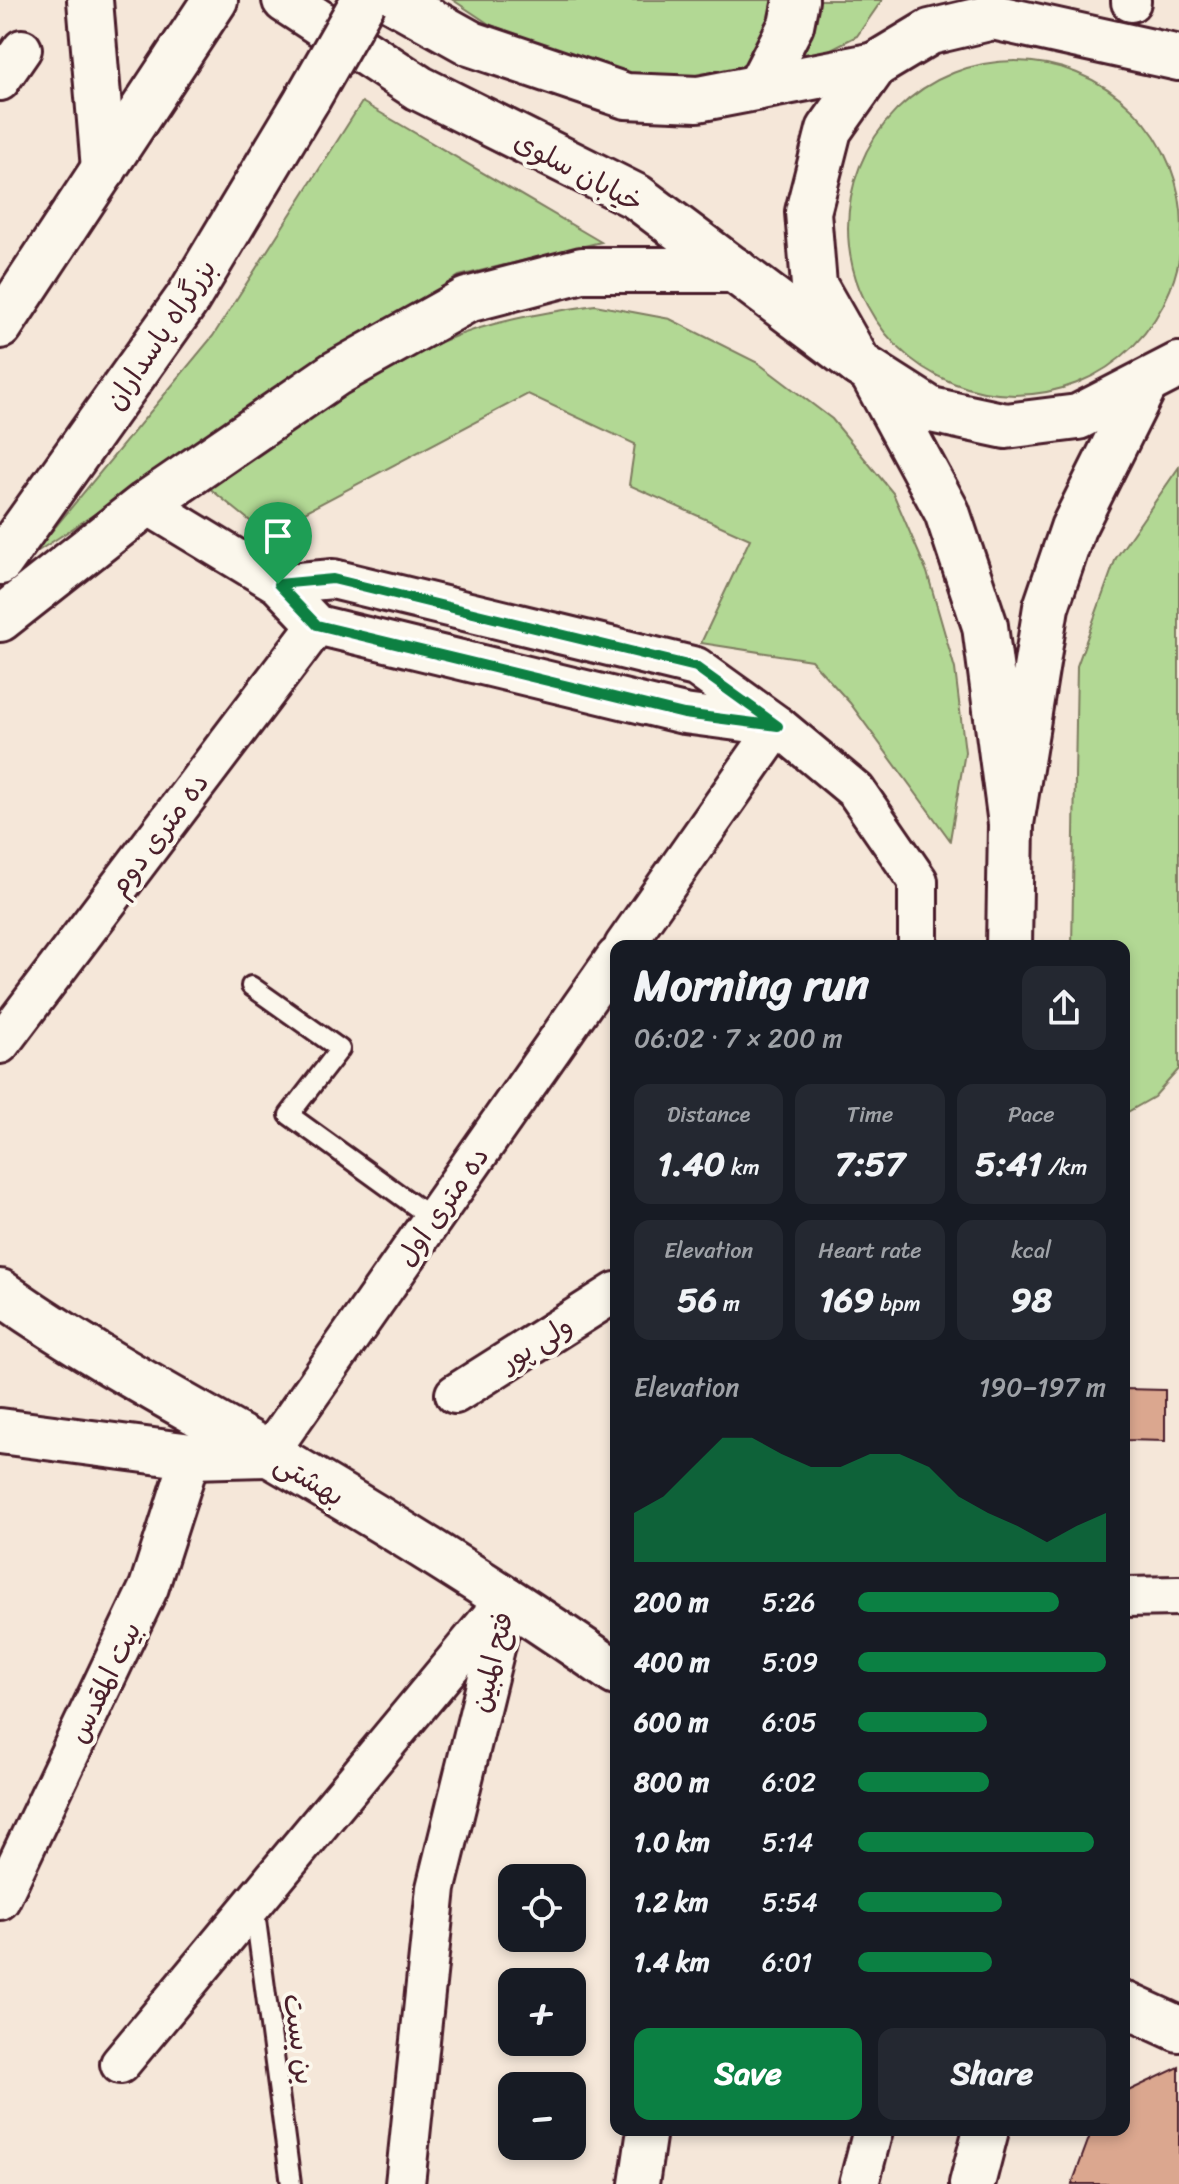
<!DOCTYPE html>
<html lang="en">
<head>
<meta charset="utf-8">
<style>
	body { margin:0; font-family:Sriracha,"Playpen Sans Arabic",sans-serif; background:#242831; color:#f1f3f6; height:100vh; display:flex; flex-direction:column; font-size:30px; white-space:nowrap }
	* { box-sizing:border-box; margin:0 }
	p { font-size:26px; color:#9ea1a6 }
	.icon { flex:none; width:44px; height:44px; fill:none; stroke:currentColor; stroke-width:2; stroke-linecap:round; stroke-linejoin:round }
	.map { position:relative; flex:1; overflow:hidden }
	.side { position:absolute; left:610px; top:940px; width:520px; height:1196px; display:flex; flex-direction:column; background:#171b24; border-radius:16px; box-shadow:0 4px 12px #0003 }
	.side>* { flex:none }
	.buttons { position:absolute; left:498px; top:1864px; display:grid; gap:16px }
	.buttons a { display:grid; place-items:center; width:88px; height:88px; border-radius:16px; background:#171b24; box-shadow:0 4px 12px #0003; font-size:40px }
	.pin { position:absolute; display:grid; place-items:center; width:68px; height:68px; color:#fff; margin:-82px -34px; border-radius:50% 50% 50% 0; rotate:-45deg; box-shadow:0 0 8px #0007 }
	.pin .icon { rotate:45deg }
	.round { display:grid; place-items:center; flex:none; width:84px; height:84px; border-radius:16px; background:#242831 }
	.overview { display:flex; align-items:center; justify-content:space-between; height:136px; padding:0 24px }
	h1 { font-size:44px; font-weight:700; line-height:60px }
	.stats { display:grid; grid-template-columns:repeat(3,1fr); gap:12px; height:136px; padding:8px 24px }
	.stats div { display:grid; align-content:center; border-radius:16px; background:#242831; text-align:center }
	.stats b { font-size:34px; font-weight:700 }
	.stats small { font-size:22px; font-weight:400 }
	.stats p { font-size:22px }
	.chart { height:224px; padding:16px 24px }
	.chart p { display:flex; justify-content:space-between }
	.chart svg { width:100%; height:144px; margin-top:8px; fill:#0b8043; opacity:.7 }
	.primary-button { display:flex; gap:16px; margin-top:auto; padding:16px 24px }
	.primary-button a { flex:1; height:92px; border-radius:16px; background:#0b8043; color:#fff; font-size:32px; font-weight:700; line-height:92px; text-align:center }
	.primary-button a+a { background:#242831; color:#f1f3f6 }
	ul { padding:0 24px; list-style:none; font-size:26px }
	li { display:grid; grid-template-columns:128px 96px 1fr; align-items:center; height:60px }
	li i { height:20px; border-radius:10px; background:#0b8043 }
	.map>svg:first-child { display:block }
</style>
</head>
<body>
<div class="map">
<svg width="1179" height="2184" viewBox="0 0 1179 2184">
	<rect width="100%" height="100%" fill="#f5e7d9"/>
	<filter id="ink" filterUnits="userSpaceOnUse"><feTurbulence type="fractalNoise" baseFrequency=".0125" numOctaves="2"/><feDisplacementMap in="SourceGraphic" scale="16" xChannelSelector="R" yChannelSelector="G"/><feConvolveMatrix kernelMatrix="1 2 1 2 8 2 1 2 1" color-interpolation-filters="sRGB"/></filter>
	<g filter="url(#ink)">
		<g fill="#b2d894" stroke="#7e7c60" stroke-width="2">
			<path d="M453,0H882L857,36L817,56L705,76L652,78L571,60L513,40Z"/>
			<circle cx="1015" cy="228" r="167"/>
			<path d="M362,102L601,242L459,276L32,555L213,336Z"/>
			<path d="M595,305L670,319L758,363L832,419L893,493L927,572L955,669L965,752L950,840L850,703L811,660L701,643L750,539L629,485L635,444L528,394L265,533L208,487C283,436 358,378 441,342C490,321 543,313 595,305Z"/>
			<path d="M1179,467V1069L1154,1097L1124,1114V946H1072L1077,666L1116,558Z"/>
		</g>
		<g fill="#dba78f" stroke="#4a1f2b" stroke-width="2">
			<path d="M1124,1389L1165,1390V1441L1124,1440Z"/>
			<path d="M1179,2067V2184H1072L1092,2130H1124V2093Z"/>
		</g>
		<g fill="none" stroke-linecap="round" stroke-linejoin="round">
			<defs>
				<g id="lane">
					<path d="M251,986L340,1049L289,1115L433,1219"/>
					<path d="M254,1905L291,2184"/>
				</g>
				<g id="street">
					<path d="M1131,2V0"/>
					<path d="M0,81L22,49"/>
					<path d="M146,504L278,584L317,625L684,714L775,726"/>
					<path d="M278,584L333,579L696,667L778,726L856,791L918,881V946"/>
					<path d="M624,946L778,726"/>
					<path d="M0,1044L317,625"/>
					<path d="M455,1394L616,1292"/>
					<path d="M268,1454L616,957"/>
					<path d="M1124,1597L1179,1596"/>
					<path d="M0,1900L149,1587L191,1456"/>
					<path d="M120,2064L508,1597"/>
					<path d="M405,2184L436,1888L505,1608"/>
					<path d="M639,2184L647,2130"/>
					<path d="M859,2184L873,2130"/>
				</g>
				<g id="secondary">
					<path d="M90,0L104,169"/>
					<path d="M285,0L419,88L637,197L859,364"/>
					<path d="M393,0L472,44L626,96L698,99L875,65"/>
					<path d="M872,373L947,512L985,626L1011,824L1046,607L1073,528L1145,384"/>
					<path d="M0,619L146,504L335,374L467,300L582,270H735"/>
					<path d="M1009,946L1011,824"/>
					<path d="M0,1292C85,1352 176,1401 266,1452C385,1521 503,1594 616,1673"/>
					<path d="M0,1431L191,1456L268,1454"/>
					<path d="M1124,2004L1179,2029"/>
					<path d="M972,2184L986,2130"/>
				</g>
				<g id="highway">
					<path d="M1179,58L993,17L930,32L875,65L829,130L808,212L814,285L859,364L931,410L1006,426L1078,417L1179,365"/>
					<path d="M759,87L791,25L796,0"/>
					<path d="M0,326L215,0"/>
					<path d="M0,562L188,298L308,98"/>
				</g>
			</defs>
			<use href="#lane" stroke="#4a1f2b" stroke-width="24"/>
			<use href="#street" stroke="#4a1f2b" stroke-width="44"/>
			<use href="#secondary" stroke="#4a1f2b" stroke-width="50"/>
			<use href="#highway" stroke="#4a1f2b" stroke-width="50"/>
			<use href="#lane" stroke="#fbf7ec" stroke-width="18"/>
			<use href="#street" stroke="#fbf7ec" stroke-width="38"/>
			<use href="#secondary" stroke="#fbf7ec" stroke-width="44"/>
			<use href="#highway" stroke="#fbf7ec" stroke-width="44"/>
			<defs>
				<path id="highway-bridge" d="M308,98L364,0"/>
			</defs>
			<use href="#highway-bridge" stroke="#4a1f2b" stroke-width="50" stroke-linecap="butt"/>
			<use href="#highway-bridge" stroke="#fbf7ec" stroke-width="44"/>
		</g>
	</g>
	<g fill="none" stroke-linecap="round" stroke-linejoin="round" filter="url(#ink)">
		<defs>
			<path id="route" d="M333,579L696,667L778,726L684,714L317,625L278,584Z"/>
		</defs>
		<use href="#route" stroke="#fff" stroke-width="16"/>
		<use href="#route" stroke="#0b8043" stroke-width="10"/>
	</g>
	<g text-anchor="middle" stroke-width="8" stroke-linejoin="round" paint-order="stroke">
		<g font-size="28" fill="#4a1f2b" stroke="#fbf7ec">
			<text transform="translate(579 171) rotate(28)" y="10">خیابان سلوی</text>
			<text transform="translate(160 334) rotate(-56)" y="10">بزرگراه پاسداران</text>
			<text transform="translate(158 834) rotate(-53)" y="10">ده متری دوم</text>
			<text transform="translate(442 1206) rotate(-55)" y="10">ده متری اول</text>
			<text transform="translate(536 1343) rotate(-32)" y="10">ولی پور</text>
			<text transform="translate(310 1479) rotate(31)" y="10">بهشتی</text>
			<text transform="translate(491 1662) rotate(-76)" y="10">فتح المبین</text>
			<text transform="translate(104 1682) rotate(-64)" y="10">بیت المقدس</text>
			<text transform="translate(300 2039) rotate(82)" y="10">بن بست</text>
		</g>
	</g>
</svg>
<div class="buttons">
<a><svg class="icon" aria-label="locate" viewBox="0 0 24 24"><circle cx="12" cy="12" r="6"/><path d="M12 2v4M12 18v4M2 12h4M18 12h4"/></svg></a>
<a>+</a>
<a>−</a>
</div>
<div class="pin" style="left:278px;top:584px;background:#1e9e55"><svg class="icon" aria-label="arrive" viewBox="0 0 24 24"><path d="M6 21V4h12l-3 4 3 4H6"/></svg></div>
<section class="side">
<div class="overview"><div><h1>Morning run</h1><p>06:02 · 7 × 200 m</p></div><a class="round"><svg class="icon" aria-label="share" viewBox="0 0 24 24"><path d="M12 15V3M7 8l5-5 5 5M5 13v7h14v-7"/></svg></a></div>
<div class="stats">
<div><p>Distance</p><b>1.40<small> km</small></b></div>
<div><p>Time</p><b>7:57</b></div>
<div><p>Pace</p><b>5:41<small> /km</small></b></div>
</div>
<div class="stats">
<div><p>Elevation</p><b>56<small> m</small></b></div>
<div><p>Heart rate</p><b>169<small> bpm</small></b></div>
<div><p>kcal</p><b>98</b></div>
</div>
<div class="chart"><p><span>Elevation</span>190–197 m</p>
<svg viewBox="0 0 160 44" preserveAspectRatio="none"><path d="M0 44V29L10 24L20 15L30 6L40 6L50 11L60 15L70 15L80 11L90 11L100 15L110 24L120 29L130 33L140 38L150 33L160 29V44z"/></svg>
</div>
<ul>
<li><b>200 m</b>5:26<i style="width:81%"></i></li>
<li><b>400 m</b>5:09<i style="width:100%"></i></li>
<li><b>600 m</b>6:05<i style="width:52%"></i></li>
<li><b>800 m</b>6:02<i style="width:53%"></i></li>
<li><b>1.0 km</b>5:14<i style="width:95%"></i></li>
<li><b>1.2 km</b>5:54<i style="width:58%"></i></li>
<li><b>1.4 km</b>6:01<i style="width:54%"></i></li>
</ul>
<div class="primary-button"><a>Save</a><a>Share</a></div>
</section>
</div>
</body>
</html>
